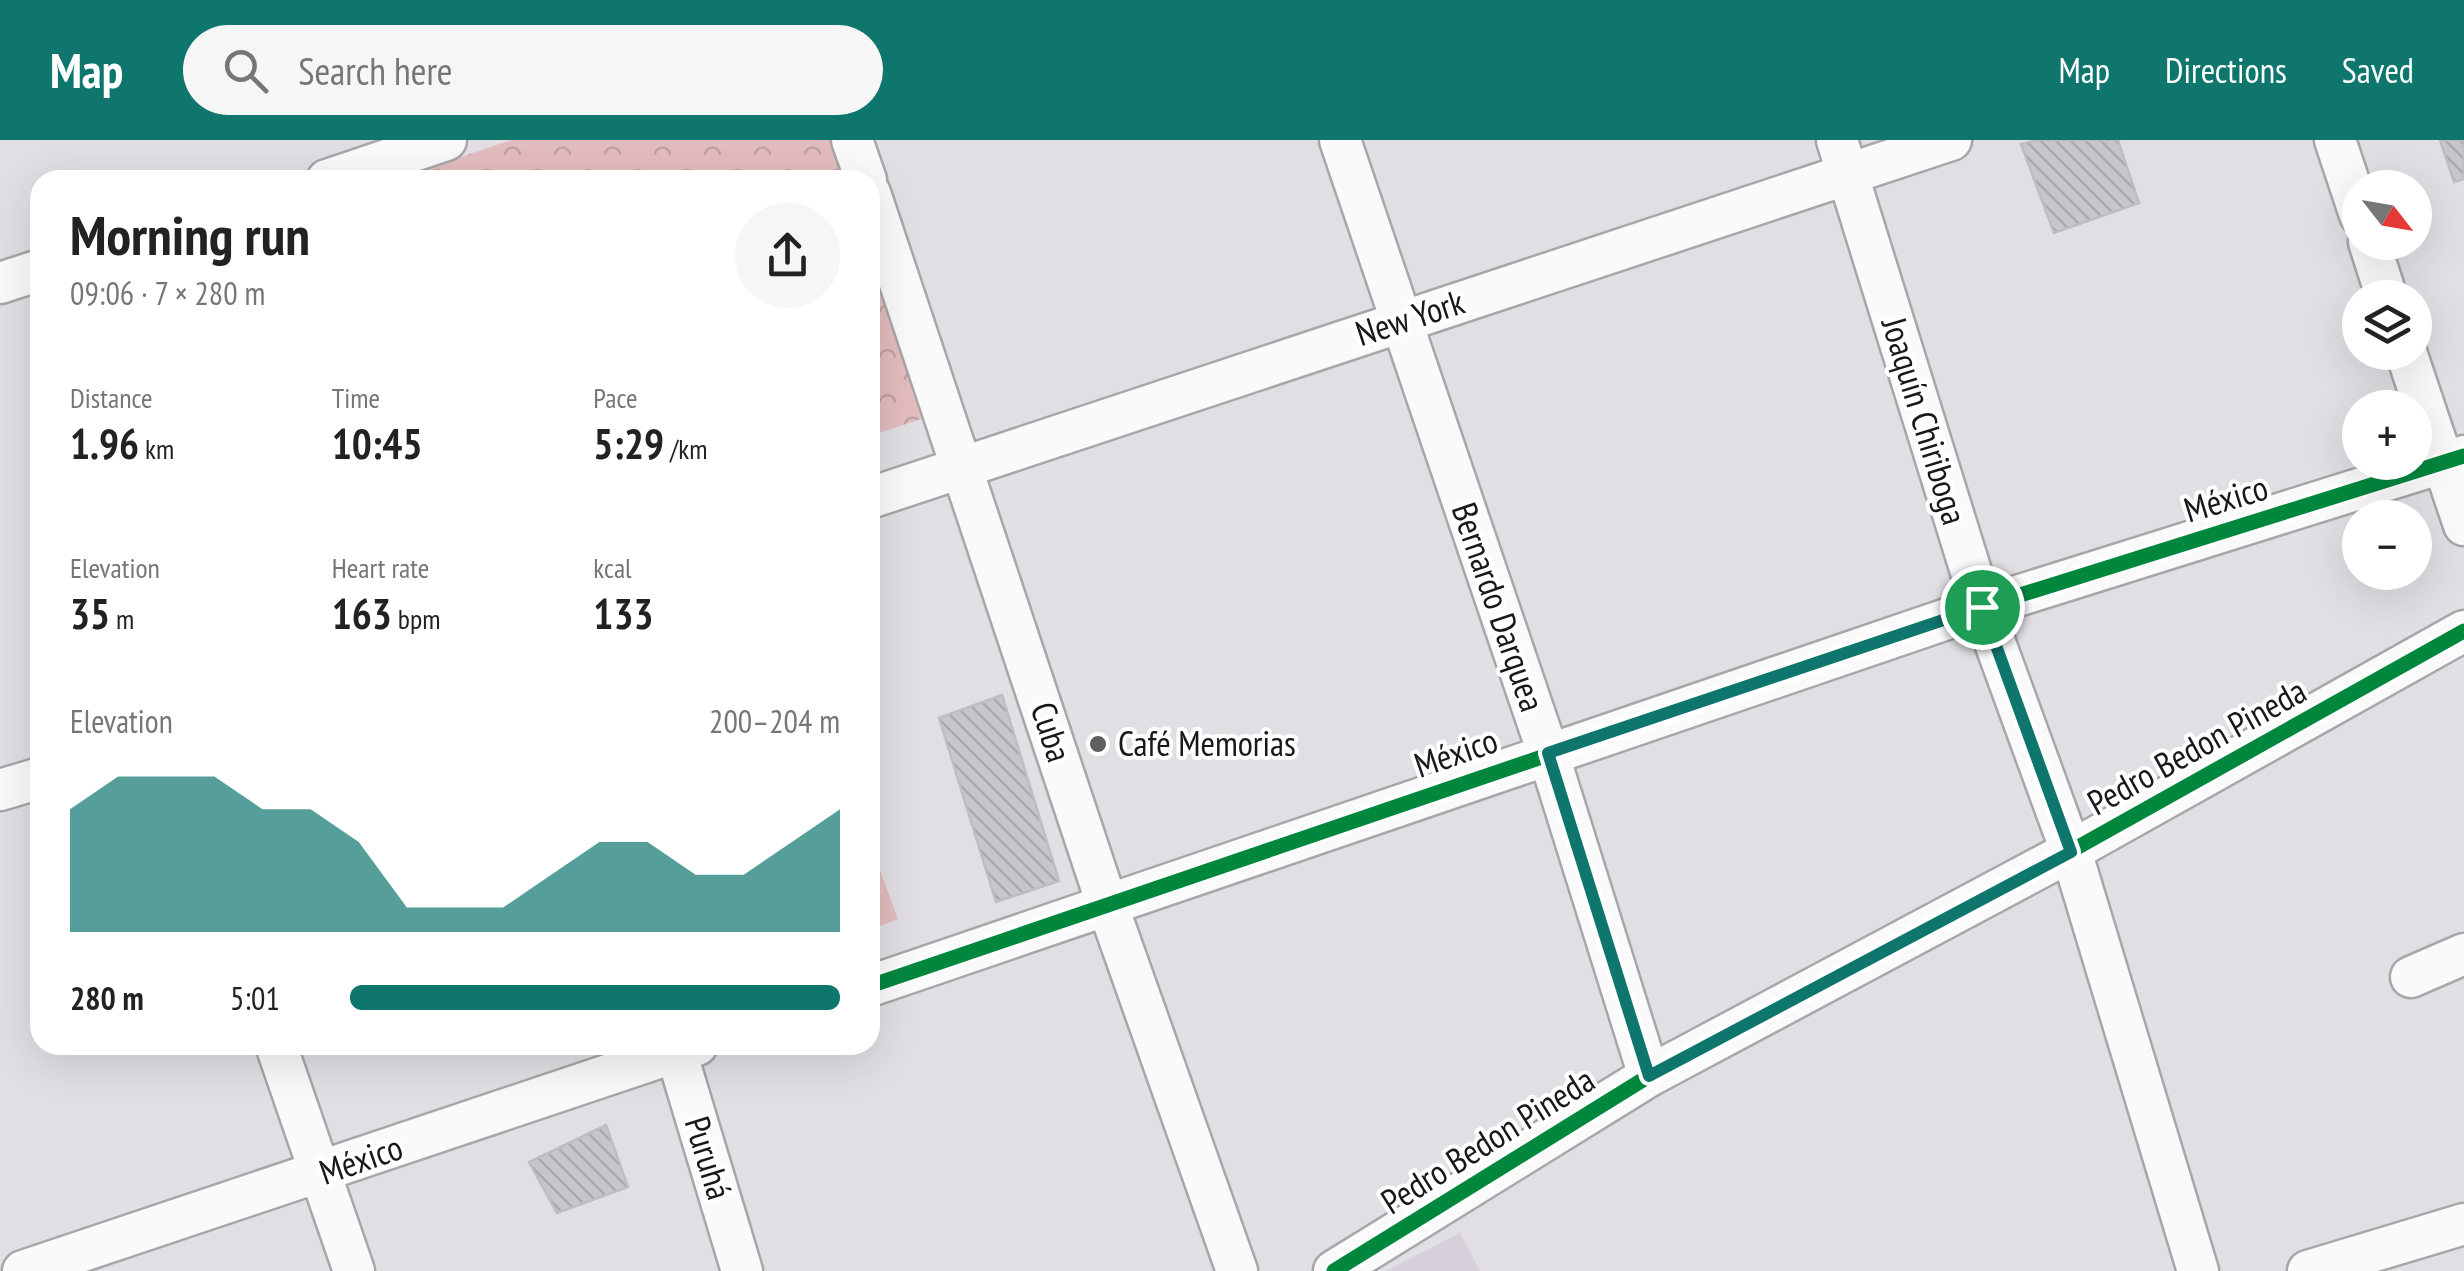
<!DOCTYPE html>
<html lang="en">
<head>
<meta charset="utf-8">
<style>
	body { margin:0; font-family:"PT Sans Narrow",sans-serif; background:#f6f6f6; color:#222; height:100vh; display:flex; flex-direction:column; font-size:38px; white-space:nowrap }
	* { box-sizing:border-box; margin:0 }
	p { font-size:32px; color:#767676 }
	.icon { flex:none; width:55px; height:55px; fill:none; stroke:currentColor; stroke-width:2; stroke-linecap:round; stroke-linejoin:round }
	.map { position:relative; flex:1; overflow:hidden }
	.panel { position:absolute; left:30px; top:30px; width:850px; height:885px; display:flex; flex-direction:column; background:#fff; border-radius:30px; box-shadow:0 10px 40px #0002 }
	.panel>* { flex:none }
	.needle { width:65px; rotate:121deg }
	.controls { position:absolute; left:2342px; top:30px; display:grid; gap:20px }
	.controls a { display:grid; place-items:center; width:90px; height:90px; border-radius:50%; background:#fff; box-shadow:0 10px 40px #0002; font-size:50px }
	.pin { position:absolute; display:grid; place-items:center; width:85px; height:85px; color:#fff; margin:-42px; border:5px solid #fff; border-radius:50%; box-shadow:0 2px 10px #0007 }
	.round { display:grid; place-items:center; flex:none; width:105px; height:105px; border-radius:52px; background:#f6f6f6 }
	.summary { display:flex; align-items:center; justify-content:space-between; height:170px; padding:0 40px }
	h1 { font-size:55px; font-weight:800; line-height:75px }
	.figures { display:grid; grid-template-columns:repeat(3,1fr); gap:15px; height:170px; padding:10px 40px }
	.figures div { display:grid; align-content:center }
	.figures b { font-size:42px; font-weight:800 }
	.figures small { font-size:28px; font-weight:400 }
	.figures p { font-size:28px }
	.chart { height:280px; padding:20px 40px }
	.chart p { display:flex; justify-content:space-between }
	.chart svg { width:100%; height:180px; margin-top:10px; fill:#0f766e; opacity:.7 }
	ul { padding:0 40px; list-style:none; font-size:32px }
	li { display:grid; grid-template-columns:160px 120px 1fr; align-items:center; height:75px }
	li i { height:25px; border-radius:12px; background:#0f766e }
	header { display:flex; align-items:center; gap:60px; box-sizing:border-box; height:140px; padding:0 50px; background:#0f766e; color:#fff }
	header strong { font-size:48px }
	nav { display:flex; gap:55px; margin-inline-start:auto; font-size:35px }
	.search { width:700px; height:90px; background:#f6f6f6; display:flex; align-items:center; gap:25px; box-sizing:border-box; padding:0 35px; border-radius:55px; color:#767676; font-size:38px }
	.map>svg:first-child { display:block }
</style>
</head>
<body>
<header>
<strong>Map</strong>
<div class="search"><svg class="icon" aria-label="search" viewBox="0 0 24 24"><circle cx="10" cy="10" r="6"/><path d="M15 15l6 6"/></svg>Search here</div>
<nav><a>Map</a><a>Directions</a><a>Saved</a></nav>
</header>
<div class="map">
<svg width="2464" height="1131" viewBox="0 0 2464 1131">
	<defs>
		<pattern id="park-crowns" width="20" height="18" patternUnits="userSpaceOnUse" patternTransform="scale(2.5)"><rect width="20" height="18" fill="#e3bcbf"/><path d="M2 6a3 3 0 1 1 6 0M12 15a3 3 0 1 1 6 0" fill="none" stroke="#c2a1a4"/></pattern>
		<pattern id="building-back-hatch" width="6" height="6" patternUnits="userSpaceOnUse" patternTransform="scale(2.5)"><rect width="6" height="6" fill="#c7c6ca"/><path d="M-1 5l2 2M0 0l6 6M5-1l2 2" fill="none" stroke="#aaa9ad"/></pattern>
	</defs>
	<rect width="100%" height="100%" fill="#e1dfe3"/>
	<path fill="#d6d0da" d="M1460,1093L1480,1131H1386Z"/>
	<g fill="url(#park-crowns)">
		<path d="M511,0H832L845,40H410L409,35Z"/>
		<path d="M870,116L924,278L870,296Z"/>
	</g>
	<path fill="#e3bcbf" d="M870,703L898,779L870,790Z"/>
	<g fill="url(#building-back-hatch)" stroke="#bebdc1" stroke-width="2.5">
		<path d="M2037,0H2118L2139,63L2054,93L2021,4Z"/>
		<path d="M2440,0H2464V39L2454,42Z"/>
		<path d="M1002,555L1059,741L996,762L939,578Z"/>
		<path d="M606,985L628,1047L557,1073L529,1022Z"/>
	</g>
	<g fill="none" stroke-linecap="round" stroke-linejoin="round">
		<defs>
			<g id="street">
				<path d="M852,0L866,40"/>
				<path d="M1340,0L1548,613L1649,936"/>
				<path d="M1837,0L1982,467L2071,711L2198,1131"/>
				<path d="M2335,0L2360,75"/>
				<path d="M327,40L446,0"/>
				<path d="M870,53L1107,764L1237,1131"/>
				<path d="M2369,102L2387,158"/>
				<path d="M0,143L40,130"/>
				<path d="M2406,212L2464,385"/>
				<path d="M870,358L1951,0"/>
				<path d="M0,650L40,638"/>
				<path d="M2411,837L2464,814"/>
				<path d="M870,846L1982,467L2464,316"/>
				<path d="M276,905L354,1131"/>
				<path d="M674,905L742,1131"/>
				<path d="M23,1131L697,905"/>
				<path d="M1334,1131L1649,936L2071,711L2464,491"/>
				<path d="M2308,1131L2464,1084"/>
			</g>
		</defs>
		<use href="#street" stroke="#a8a6a9" stroke-width="45"/>
		<use href="#street" stroke="#fafafb" stroke-width="40"/>
		<defs>
			<g id="cycleway">
				<path d="M870,846L1982,467L2464,316"/>
				<path d="M1334,1131L1649,936L2071,711L2464,491"/>
			</g>
		</defs>
		<use href="#cycleway" stroke="#fff" stroke-width="21"/>
		<use href="#cycleway" stroke="#00873e" stroke-width="15"/>
	</g>
	<g fill="none" stroke-linecap="round" stroke-linejoin="round">
		<defs>
			<path id="route" d="M1982,467L2071,712L1649,936L1548,613Z"/>
		</defs>
		<use href="#route" stroke="#fff" stroke-width="20"/>
		<use href="#route" stroke="#0f766e" stroke-width="12"/>
	</g>
	<circle fill="#5f5d60" stroke="#fff" stroke-width="4" cx="1098" cy="604" r="10"/>
	<g text-anchor="middle" stroke-width="8" stroke-linejoin="round" paint-order="stroke">
		<g font-size="35" fill="#19171a" stroke="#fff">
			<text transform="translate(1410 178) rotate(-18)" y="12">New York</text>
			<text transform="translate(1924 281) rotate(73)" y="12">Joaquín Chiriboga</text>
			<text transform="translate(2226 359) rotate(-17)" y="12">México</text>
			<text transform="translate(1498 467) rotate(71)" y="12">Bernardo Darquea</text>
			<text transform="translate(1051 592) rotate(72)" y="12">Cuba</text>
			<text transform="translate(2197 607) rotate(-29)" y="12">Pedro Bedon Pineda</text>
			<text transform="translate(1456 613) rotate(-19)" y="12">México</text>
			<text transform="translate(1488 1001) rotate(-32)" y="12">Pedro Bedon Pineda</text>
			<text transform="translate(708 1018) rotate(73)" y="12">Puruhá</text>
			<text transform="translate(361 1020) rotate(-19)" y="12">México</text>
		</g>
		<g font-size="35" fill="#19171a" stroke="#fff" text-anchor="start">
			<text x="1118" y="616">Café Memorias</text>
		</g>
	</g>
</svg>
<div class="controls">
<a><svg class="needle" viewBox="-14 -14 28 28"><path d="M0-13l5 13h-10z" fill="#e53935"/><path d="M0 13l5-13h-10z" fill="#767676"/></svg></a>
<a><svg class="icon" aria-label="layers" viewBox="0 0 24 24"><path d="M12 4l9 5-9 5-9-5zM3 14l9 5 9-5"/></svg></a>
<a>+</a>
<a>−</a>
</div>
<div class="pin" style="left:1982px;top:467px;background:#1e9e55"><svg class="icon" aria-label="arrive" viewBox="0 0 24 24"><path d="M6 21V4h12l-3 4 3 4H6"/></svg></div>
<section class="panel">
<div class="summary"><div><h1>Morning run</h1><p>09:06 · 7 × 280 m</p></div><a class="round"><svg class="icon" aria-label="share" viewBox="0 0 24 24"><path d="M12 15V3M7 8l5-5 5 5M5 13v7h14v-7"/></svg></a></div>
<div class="figures">
<div><p>Distance</p><b>1.96<small> km</small></b></div>
<div><p>Time</p><b>10:45</b></div>
<div><p>Pace</p><b>5:29<small> /km</small></b></div>
</div>
<div class="figures">
<div><p>Elevation</p><b>35<small> m</small></b></div>
<div><p>Heart rate</p><b>163<small> bpm</small></b></div>
<div><p>kcal</p><b>133</b></div>
</div>
<div class="chart"><p><span>Elevation</span>200–204 m</p>
<svg viewBox="0 0 160 44" preserveAspectRatio="none"><path d="M0 44V14L10 6L20 6L30 6L40 14L50 14L60 22L70 38L80 38L90 38L100 30L110 22L120 22L130 30L140 30L150 22L160 14V44z"/></svg>
</div>
<ul>
<li><b>280 m</b>5:01<i style="width:100%"></i></li>
</ul>
</section>
</div>
</body>
</html>
